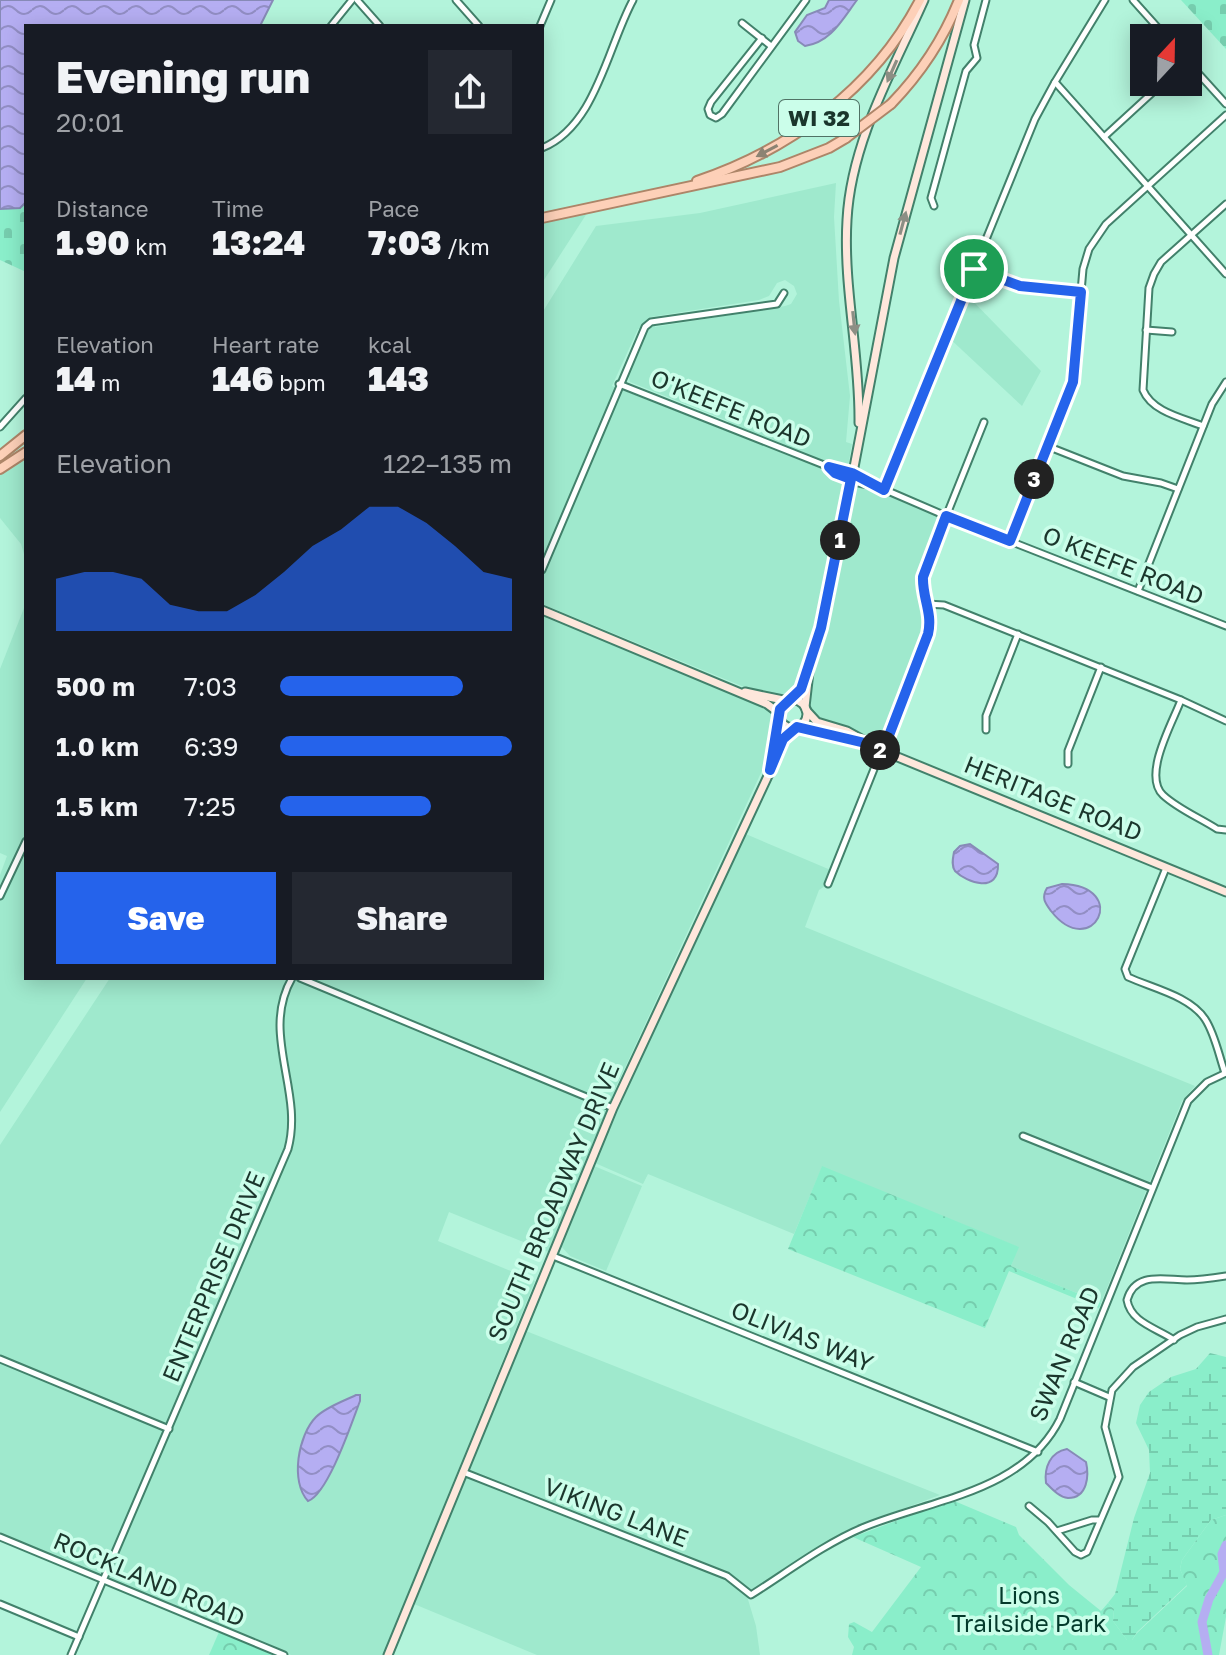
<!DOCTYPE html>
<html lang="en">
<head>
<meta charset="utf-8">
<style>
	body { margin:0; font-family:"Golos Text",sans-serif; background:#242831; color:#f1f3f6; height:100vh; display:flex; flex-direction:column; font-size:30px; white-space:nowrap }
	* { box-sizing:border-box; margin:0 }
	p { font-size:26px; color:#9ea1a6 }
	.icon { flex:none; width:44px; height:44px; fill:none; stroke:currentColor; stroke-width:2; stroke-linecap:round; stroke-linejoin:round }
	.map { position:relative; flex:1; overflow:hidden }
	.details { position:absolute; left:24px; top:24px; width:520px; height:956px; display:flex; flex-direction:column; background:#171b24; border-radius:0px; box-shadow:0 4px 20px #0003 }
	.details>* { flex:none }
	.needle { width:52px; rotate:22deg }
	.tools { position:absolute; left:1130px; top:24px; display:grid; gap:16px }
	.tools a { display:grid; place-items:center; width:72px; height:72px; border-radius:0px; background:#171b24; box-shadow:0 4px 20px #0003; font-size:40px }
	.pin { position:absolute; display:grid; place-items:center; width:68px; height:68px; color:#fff; margin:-34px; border:4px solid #fff; border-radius:50%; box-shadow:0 2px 8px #0007 }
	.km { position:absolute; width:40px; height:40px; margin:-20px; border-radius:50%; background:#222; color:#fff; font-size:22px; line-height:40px; text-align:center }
	.round { display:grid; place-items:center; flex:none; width:84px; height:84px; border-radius:0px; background:#242831 }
	.headline { display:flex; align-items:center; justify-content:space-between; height:136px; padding:0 32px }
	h1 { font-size:44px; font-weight:800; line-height:60px }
	.figures { display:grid; grid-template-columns:repeat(3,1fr); gap:12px; height:136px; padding:8px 32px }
	.figures div { display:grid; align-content:center }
	.figures b { font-size:34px; font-weight:800 }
	.figures small { font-size:22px; font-weight:400 }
	.figures p { font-size:22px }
	.chart { height:224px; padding:16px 32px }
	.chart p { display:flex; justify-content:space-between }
	.chart svg { width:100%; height:144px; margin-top:8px; fill:#2563eb; opacity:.7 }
	.action { display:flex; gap:16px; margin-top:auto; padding:16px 32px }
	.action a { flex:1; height:92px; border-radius:0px; background:#2563eb; color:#fff; font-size:32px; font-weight:800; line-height:92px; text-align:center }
	.action a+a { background:#242831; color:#f1f3f6 }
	ul { padding:0 32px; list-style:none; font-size:26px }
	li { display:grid; grid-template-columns:128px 96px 1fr; align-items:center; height:60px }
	li i { height:20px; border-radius:10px; background:#2563eb }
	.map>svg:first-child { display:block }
</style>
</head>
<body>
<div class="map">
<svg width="1226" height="1655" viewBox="0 0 1226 1655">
	<defs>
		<pattern id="wetland-marsh" width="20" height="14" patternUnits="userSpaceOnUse" patternTransform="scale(2)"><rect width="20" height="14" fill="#8aeeca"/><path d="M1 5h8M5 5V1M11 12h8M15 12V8" fill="none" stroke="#76cdae"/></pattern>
		<pattern id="cemetery-stones" width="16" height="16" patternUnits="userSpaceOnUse" patternTransform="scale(2)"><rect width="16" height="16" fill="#8aeeca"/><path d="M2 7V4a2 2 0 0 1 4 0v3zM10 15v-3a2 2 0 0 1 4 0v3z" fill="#76cdae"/></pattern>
		<pattern id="park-crowns" width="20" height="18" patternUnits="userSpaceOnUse" patternTransform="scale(2)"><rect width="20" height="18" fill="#8aeeca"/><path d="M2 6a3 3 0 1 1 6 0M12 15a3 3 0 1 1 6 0" fill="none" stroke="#76cdae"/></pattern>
		<pattern id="water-waves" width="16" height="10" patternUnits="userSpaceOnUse" patternTransform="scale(2)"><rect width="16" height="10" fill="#b5aef2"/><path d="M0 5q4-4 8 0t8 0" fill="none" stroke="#928ec4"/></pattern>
	</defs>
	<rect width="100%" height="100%" fill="#b3f4db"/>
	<g fill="#9fe9cd" fill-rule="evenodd">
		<path d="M836,183L834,217L839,301L850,396L846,442L852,444L834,547L800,687L790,697H783L749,689L542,604V313L596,226L700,213ZM785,280L794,286L797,294L791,304L785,306L655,327L650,317L759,300L769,296L777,283ZM638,329L646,333L628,375L630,382L728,421L724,430L612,386Z"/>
		<path d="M591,207L542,283V218Z"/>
		<path d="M965,293L1041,371L1022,406L947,336Z"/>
		<path d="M26,455V561L21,544L0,518V472Z"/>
		<path d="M852,476L870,489L884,491L946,516L923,577L930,626L900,707L883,737L875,741L849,728L823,721L812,711L809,701V669L821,628Z"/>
		<path d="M26,603V978H87L0,1112V875L7,856L0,853V669Z"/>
		<path d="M542,615L765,705L775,717L771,751L617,1085L548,1252L449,1212L438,1241L535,1281L383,1655H291L0,1533V1145L110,978H542Z"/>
		<path d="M741,832L833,871L828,884L819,890L805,927L1195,1086L1182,1101L1101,1303L1011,1266L1018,1247L822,1167L794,1234L648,1174L643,1184L595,1163Z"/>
		<path d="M594,1166L642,1186L606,1271L570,1256L561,1246Z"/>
		<path d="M526,1331L940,1495L854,1527L746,1593L756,1626L760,1655H537L414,1604Z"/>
	</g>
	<path fill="url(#wetland-marsh)" d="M1210,1353L1226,1357V1515L1211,1520L1182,1560L1180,1569L1187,1585L1137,1632L1132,1640H1127L1113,1621L1114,1609L1108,1603L1115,1594L1134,1518L1150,1473L1149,1450L1136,1423L1140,1405L1149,1392L1171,1377L1196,1369Z"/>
	<g fill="url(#cemetery-stones)">
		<path d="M1181,0H1226V49Z"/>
		<path d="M26,202V272L0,260V209L20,208Z"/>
	</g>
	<g fill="url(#park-crowns)">
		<path d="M822,1166L1019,1247L1011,1266L1101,1303L1099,1308L1009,1271L985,1328L788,1249Z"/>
		<path d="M952,1500L1016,1527L1019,1535L1069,1585L1101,1611L1108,1603L1114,1609L1113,1621L1127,1640H1132L1137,1633L1187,1586L1180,1569L1182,1560L1211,1520L1226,1515V1617L1219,1655H852L854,1647L848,1637L849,1624L854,1622L872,1632L921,1567L853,1537Z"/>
		<path d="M219,1632L274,1655H209Z"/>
	</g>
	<g fill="url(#water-waves)" stroke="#878ab7" stroke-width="2">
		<path d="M0,0H273L260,26H26V202L20,208L0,209Z"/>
		<path d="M829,0H857C842,20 831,42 805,46L798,41L795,32L807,15L825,8Z"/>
		<path d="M970,844L998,864C999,894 967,883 955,871C951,865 953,858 954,852L960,846Z"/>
		<path d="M1062,884C1132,886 1092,963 1051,911C1045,903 1041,898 1047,888Z"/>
		<path d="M356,1395H360V1401C352,1422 328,1494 308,1501C290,1482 298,1435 316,1417C326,1407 344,1401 356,1395Z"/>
		<path d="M1067,1449L1086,1462C1089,1475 1088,1498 1068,1498C1059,1497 1052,1489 1046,1483C1044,1468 1050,1452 1067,1449Z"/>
	</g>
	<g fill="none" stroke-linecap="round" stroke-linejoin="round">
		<path stroke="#b5aef2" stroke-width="9" d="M1208,1655L1202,1622L1209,1599L1224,1572L1222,1554L1226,1545"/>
		<defs>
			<g id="minor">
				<path d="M357,0L380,26"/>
				<path d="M456,0L479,26"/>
				<path d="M1133,0L1167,38"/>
				<path d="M742,23L771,46"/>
				<path d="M331,26L352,0"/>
				<path d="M540,26L551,0"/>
				<path d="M762,38L711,102L708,109L710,115L716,118L722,114L806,0"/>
				<path d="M1188,62L1226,104"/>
				<path d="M1055,82L1226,274"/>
				<path d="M1104,137L1164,82"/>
				<path d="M542,148C596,126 607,48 633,0"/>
				<path d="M934,206L931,198L966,71L977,58L974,45L986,0"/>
				<path d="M974,269L1020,286L1081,292"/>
				<path d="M1146,330L1172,332"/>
				<path d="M619,384L829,467L852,473L874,485L946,516L1226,626"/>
				<path d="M1203,426C1183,418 1152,412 1143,390L1149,288L1154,274L1161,262L1226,204"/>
				<path d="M0,427L26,398"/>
				<path d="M1047,446L1123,476L1161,483L1178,489"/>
				<path d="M830,468C839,477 861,486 874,485"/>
				<path d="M884,490L1035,119L1055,82L1105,0"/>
				<path d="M1010,541L1073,382L1083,269L1089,249L1106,224L1226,115"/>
				<path d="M542,570L645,327L651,322L777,304L784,293"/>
				<path d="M1138,591L1212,404L1226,382"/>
				<path d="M927,604L944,605L1181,700L1226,721"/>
				<path d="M1181,700C1173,722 1142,775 1163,795C1178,809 1200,818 1217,829L1226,830"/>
				<path d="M986,730V716L1018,634"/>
				<path d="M1068,764V751L1101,667"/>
				<path d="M1166,868L1125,969L1128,977C1152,988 1190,996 1205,1019C1215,1034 1219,1056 1225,1073"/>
				<path d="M828,884L928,634C933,611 920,592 925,569L984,422"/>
				<path d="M0,896L26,841"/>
				<path d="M300,978L613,1108"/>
				<path d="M1023,1136L1152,1188"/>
				<path d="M553,1256L1038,1452"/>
				<path d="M1174,1340C1157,1328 1131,1323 1127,1300C1135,1271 1164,1280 1187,1280C1200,1280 1213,1278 1226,1276"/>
				<path d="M0,1359L169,1429"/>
				<path d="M1074,1382L1109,1397"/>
				<path d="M463,1472L727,1576L751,1595C786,1573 824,1544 862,1528C931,1499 1023,1493 1060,1419L1188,1101L1207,1082L1226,1073"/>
				<path d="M1029,1506L1048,1522L1075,1552L1081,1555L1087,1552L1119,1477L1105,1427L1112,1390L1133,1367L1180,1335L1197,1327L1226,1319"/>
				<path d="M1057,1531L1092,1520H1099"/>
				<path d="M0,1537L284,1655"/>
				<path d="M0,1604L79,1637"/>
				<path d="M71,1655L288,1149C304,1091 260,1034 292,978"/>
			</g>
			<g id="secondary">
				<path d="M859,423C860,354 843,287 847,220C851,142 893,70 924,0"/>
				<path d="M542,610L767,704L779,713"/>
				<path d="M745,692L788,701"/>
				<path d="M790,700L801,689L809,669L829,598L894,258L965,0"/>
				<circle cx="793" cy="714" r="14"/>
				<path d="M805,707L809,672"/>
				<path d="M806,710L817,722L847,731L883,751L1226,892"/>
				<path d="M797,727L863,743"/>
				<path d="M770,767L779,717"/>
				<path d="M388,1655L613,1108L775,761L783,739L795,727"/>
			</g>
			<g id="primary">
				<path d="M891,104C921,73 943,40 959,0"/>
				<path d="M697,181C789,150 874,89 920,0"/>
				<path d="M542,218L780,167L829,148L846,138"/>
				<path d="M0,456L26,435"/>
				<path d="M0,469L26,452"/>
			</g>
		</defs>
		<use href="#minor" stroke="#42816b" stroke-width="9"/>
		<use href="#secondary" stroke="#42816b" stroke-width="11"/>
		<use href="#primary" stroke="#ad8568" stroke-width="12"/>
		<use href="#minor" stroke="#fff" stroke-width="5"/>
		<use href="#secondary" stroke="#fee7dc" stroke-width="7"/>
		<use href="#primary" stroke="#fdd0b8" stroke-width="8"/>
		<defs>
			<path id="primary-bridge" d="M846,138L891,104"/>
		</defs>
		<use href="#primary-bridge" stroke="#ad8568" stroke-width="12" stroke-linecap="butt"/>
		<use href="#primary-bridge" stroke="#fdd0b8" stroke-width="8"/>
	</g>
	<defs><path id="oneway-solid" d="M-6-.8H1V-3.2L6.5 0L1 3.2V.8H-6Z" transform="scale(2)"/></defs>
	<g fill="#8c8e84">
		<use href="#oneway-solid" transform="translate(892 71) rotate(114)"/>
		<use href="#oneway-solid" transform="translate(903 223) rotate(-75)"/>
		<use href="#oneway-solid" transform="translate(854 323) rotate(84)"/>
	</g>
	<use fill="#8c8372" href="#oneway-solid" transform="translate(767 151) rotate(152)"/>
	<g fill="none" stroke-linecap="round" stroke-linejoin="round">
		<defs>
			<path id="route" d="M974,269L1020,286L1081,292L1073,382L1010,541L946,516L923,577C922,597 933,613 928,634L883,751L865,743L797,727L783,739L770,770L780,709L801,689L821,628L851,479L835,473L829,467L852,473L884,490Z"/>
		</defs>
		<use href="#route" stroke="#fff" stroke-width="16"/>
		<use href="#route" stroke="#2563eb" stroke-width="10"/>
	</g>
	<g text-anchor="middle" stroke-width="7" stroke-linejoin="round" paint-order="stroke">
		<rect fill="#cbfeea" stroke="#507265" stroke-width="2" x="779" y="100" width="80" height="36" rx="6"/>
		<g font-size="22" font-weight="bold" fill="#1b362c">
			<text x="819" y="126">WI 32</text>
		</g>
		<g font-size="24" fill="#1b362c" stroke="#cbfeea">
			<text transform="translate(731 409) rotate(22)" y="8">O'KEEFE ROAD</text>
			<text transform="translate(1123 566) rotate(22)" y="8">O KEEFE ROAD</text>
			<text transform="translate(1053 799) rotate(22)" y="8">HERITAGE ROAD</text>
			<text transform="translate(554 1202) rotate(-67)" y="8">SOUTH BROADWAY DRIVE</text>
			<text transform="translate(214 1277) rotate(-67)" y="8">ENTERPRISE DRIVE</text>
			<text transform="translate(802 1337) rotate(22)" y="8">OLIVIAS WAY</text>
			<text transform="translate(1065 1354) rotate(-67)" y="8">SWAN ROAD</text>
			<text transform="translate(616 1513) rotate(21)" y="8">VIKING LANE</text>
			<text transform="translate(149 1580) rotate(23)" y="8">ROCKLAND ROAD</text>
		</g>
		<g font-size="24" fill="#033a2b" stroke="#cbfeea">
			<text x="1029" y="1604">Lions<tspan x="1029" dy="28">Trailside Park</tspan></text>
		</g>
	</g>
</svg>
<div class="tools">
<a><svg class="needle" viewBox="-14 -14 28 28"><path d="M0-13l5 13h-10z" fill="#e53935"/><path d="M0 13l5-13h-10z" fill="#9ea1a6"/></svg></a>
</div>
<div class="pin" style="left:974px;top:269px;background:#1e9e55"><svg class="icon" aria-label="arrive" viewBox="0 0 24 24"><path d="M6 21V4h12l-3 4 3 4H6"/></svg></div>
<b class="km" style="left:840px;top:540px">1</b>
<b class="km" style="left:880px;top:750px">2</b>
<b class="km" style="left:1034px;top:479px">3</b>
<section class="details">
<div class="headline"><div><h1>Evening run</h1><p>20:01</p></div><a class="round"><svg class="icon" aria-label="share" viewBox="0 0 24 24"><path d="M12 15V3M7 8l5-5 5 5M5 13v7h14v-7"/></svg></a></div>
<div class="figures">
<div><p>Distance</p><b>1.90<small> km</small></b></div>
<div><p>Time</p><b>13:24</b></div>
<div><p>Pace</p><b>7:03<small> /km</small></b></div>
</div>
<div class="figures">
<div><p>Elevation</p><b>14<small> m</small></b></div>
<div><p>Heart rate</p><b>146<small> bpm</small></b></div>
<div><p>kcal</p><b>143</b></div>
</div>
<div class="chart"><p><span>Elevation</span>122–135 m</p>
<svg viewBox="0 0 160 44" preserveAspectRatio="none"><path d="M0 44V28L10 26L20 26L30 28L40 36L50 38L60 38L70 33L80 26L90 18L100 13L110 6L120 6L130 11L140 18L150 26L160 28V44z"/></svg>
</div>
<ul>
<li><b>500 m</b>7:03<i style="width:79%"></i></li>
<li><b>1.0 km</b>6:39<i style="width:100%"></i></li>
<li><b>1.5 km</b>7:25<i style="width:65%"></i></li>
</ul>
<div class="action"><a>Save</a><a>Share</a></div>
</section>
</div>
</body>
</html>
